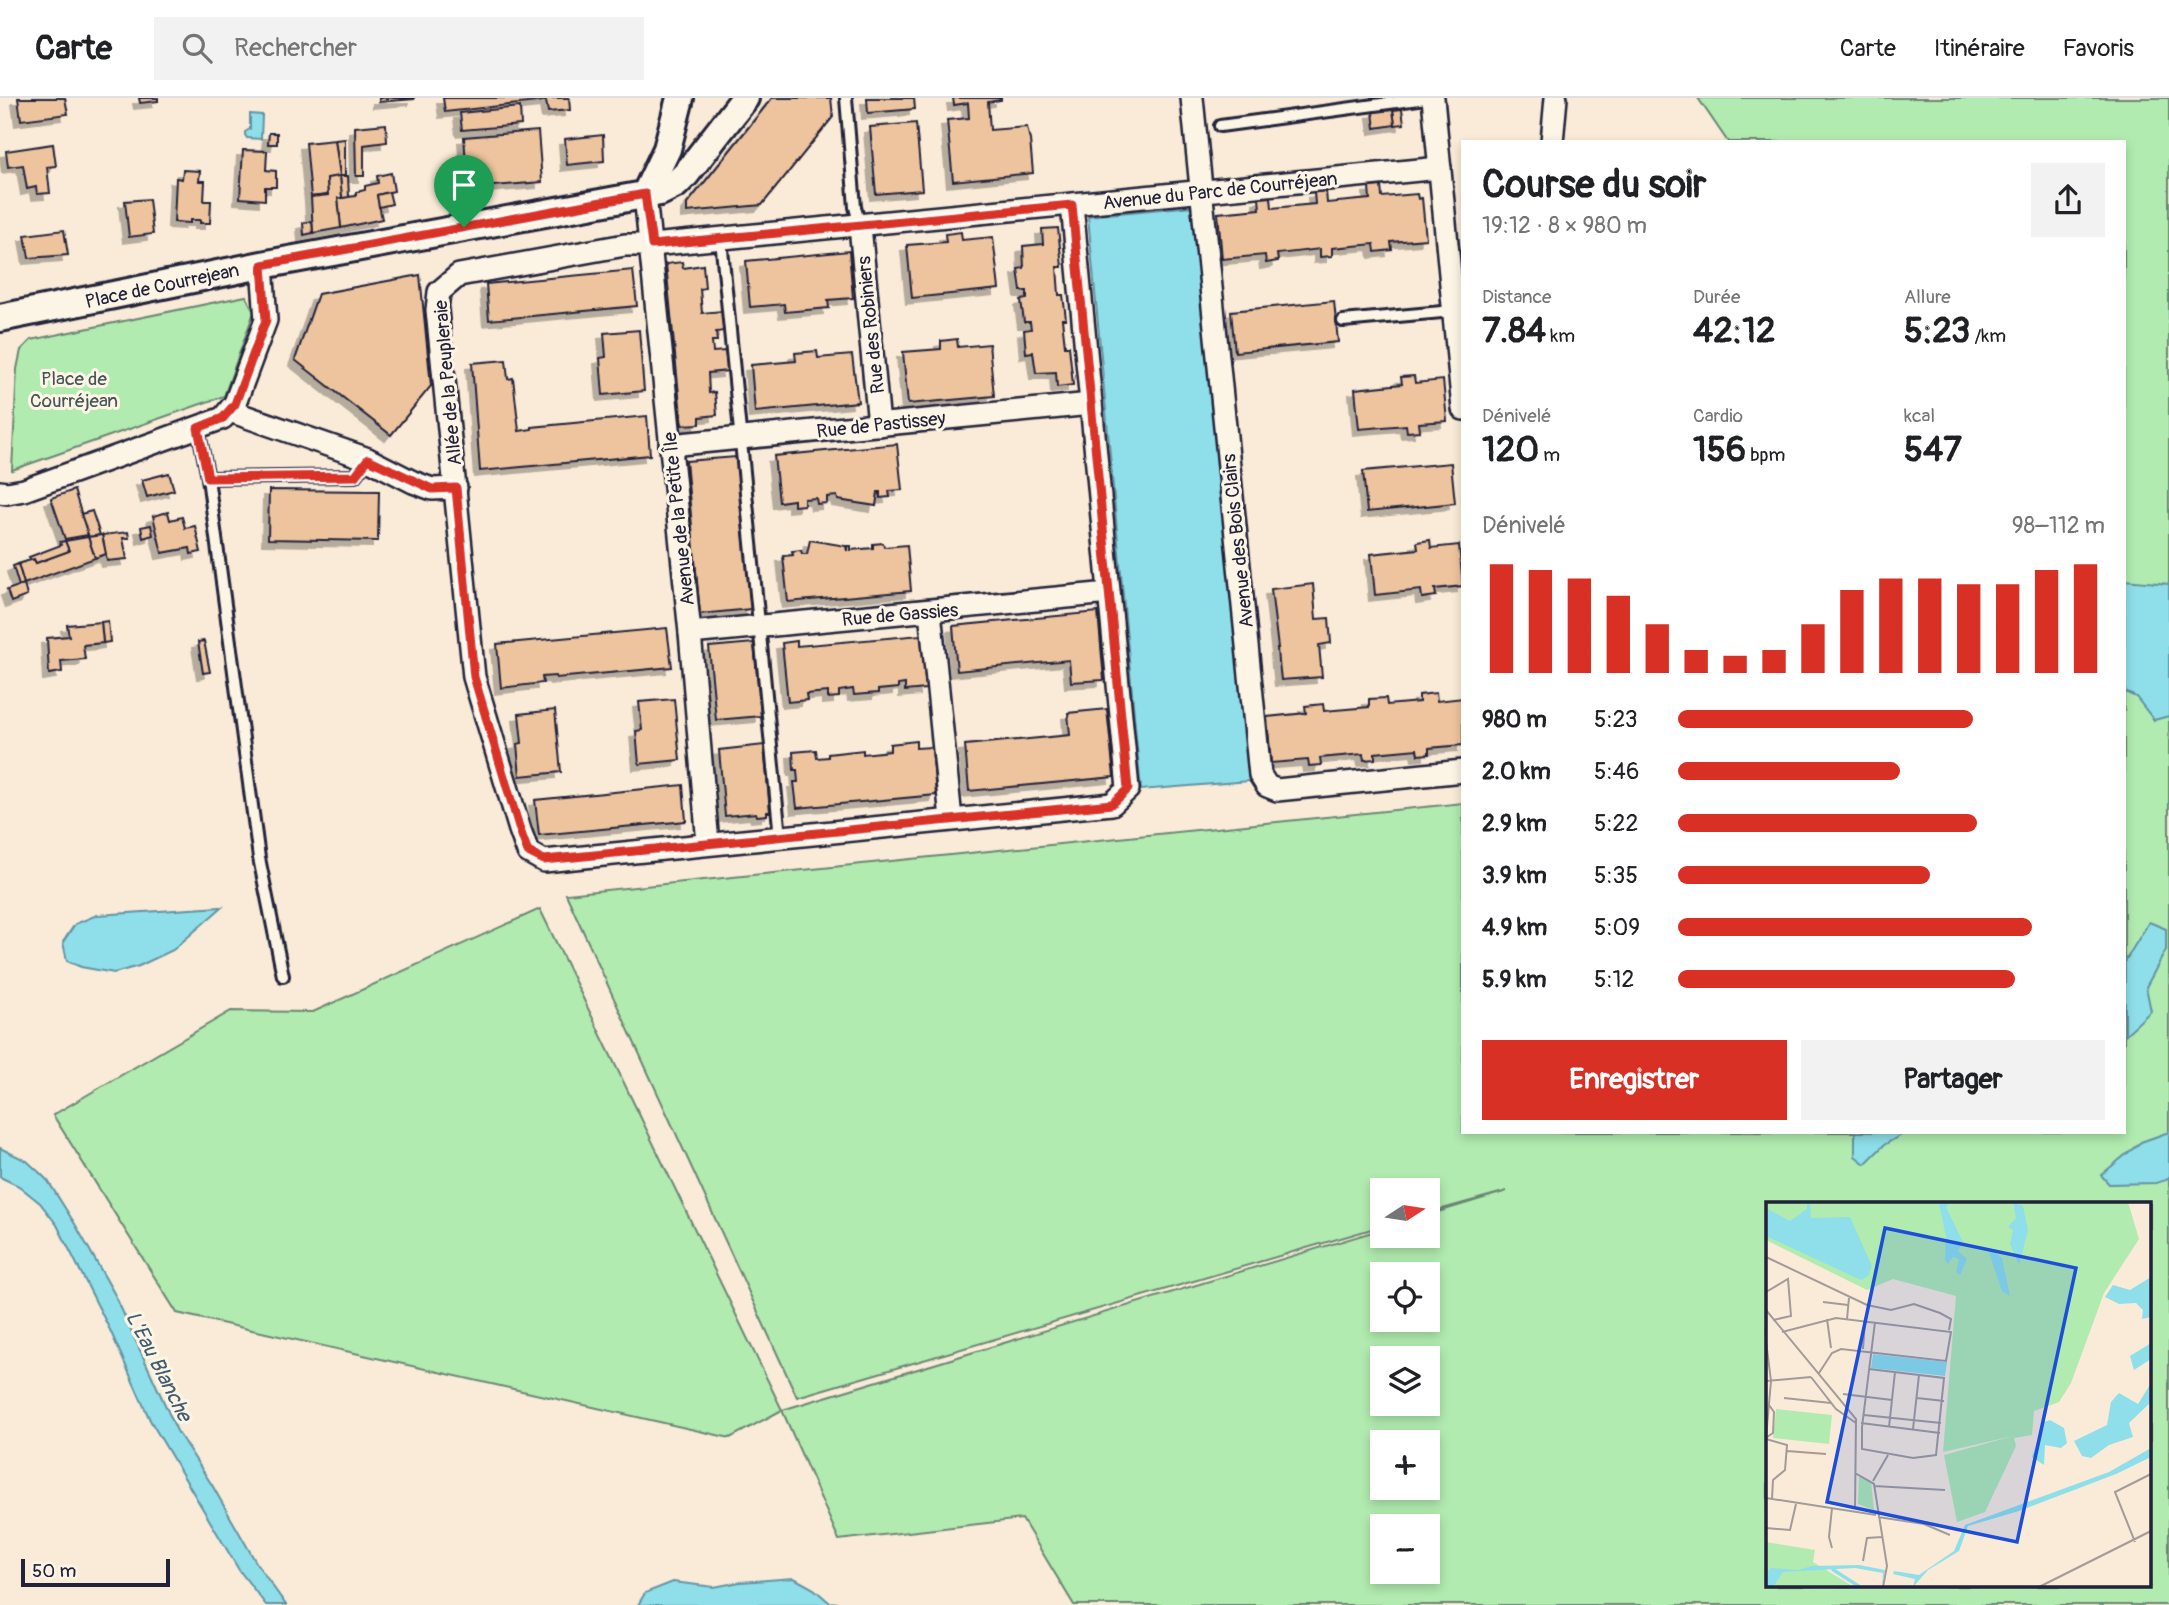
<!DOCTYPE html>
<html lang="fr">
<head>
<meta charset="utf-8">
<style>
	body { margin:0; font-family:Pangolin,sans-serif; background:#f2f2f2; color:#202124; height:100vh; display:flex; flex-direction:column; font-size:26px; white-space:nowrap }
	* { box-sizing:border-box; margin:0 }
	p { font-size:23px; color:#757577 }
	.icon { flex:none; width:38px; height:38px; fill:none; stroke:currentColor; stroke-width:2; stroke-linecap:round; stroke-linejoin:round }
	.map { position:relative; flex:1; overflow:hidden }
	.sheet { position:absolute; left:1461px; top:42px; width:665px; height:994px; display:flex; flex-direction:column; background:#fff; border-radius:0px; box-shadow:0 4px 10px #0003 }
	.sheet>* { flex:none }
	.needle { width:46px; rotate:78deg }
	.buttons { position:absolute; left:1370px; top:1080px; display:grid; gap:14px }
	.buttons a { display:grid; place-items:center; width:70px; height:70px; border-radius:0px; background:#fff; box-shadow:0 4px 10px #0003; font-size:35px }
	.scale { position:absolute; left:21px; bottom:18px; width:149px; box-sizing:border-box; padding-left:7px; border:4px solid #22223b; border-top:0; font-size:19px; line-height:24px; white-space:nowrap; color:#22223b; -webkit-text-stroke:5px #fcf5e5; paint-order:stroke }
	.pin { position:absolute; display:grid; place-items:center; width:60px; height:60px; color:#fff; margin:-72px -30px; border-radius:50% 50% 50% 0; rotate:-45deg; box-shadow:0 0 7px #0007 }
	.pin .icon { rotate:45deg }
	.round { display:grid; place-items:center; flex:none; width:74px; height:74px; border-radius:0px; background:#f2f2f2 }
	.head { display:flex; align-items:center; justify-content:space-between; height:119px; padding:0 21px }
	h1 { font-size:38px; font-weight:700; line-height:52px }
	.metrics { display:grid; grid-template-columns:repeat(3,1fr); gap:10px; height:119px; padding:7px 21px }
	.metrics div { display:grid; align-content:center }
	.metrics b { font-size:35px; font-weight:700 }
	.metrics small { font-size:19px; font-weight:400 }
	.metrics p { font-size:19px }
	.chart { height:196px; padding:14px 21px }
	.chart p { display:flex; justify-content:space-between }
	.chart svg { width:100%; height:126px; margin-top:7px; stroke:#d93025; stroke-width:6 }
	.cta { display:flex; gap:14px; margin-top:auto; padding:14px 21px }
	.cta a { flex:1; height:80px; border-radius:0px; background:#d93025; color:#fff; font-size:28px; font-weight:700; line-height:80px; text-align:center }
	.cta a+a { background:#f2f2f2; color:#202124 }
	ul { padding:0 21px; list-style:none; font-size:23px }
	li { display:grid; grid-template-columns:112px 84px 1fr; align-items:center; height:52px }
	li i { height:18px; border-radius:9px; background:#d93025 }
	header { display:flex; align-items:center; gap:42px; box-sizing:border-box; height:98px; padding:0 35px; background:#fff; border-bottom:2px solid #e0e0e0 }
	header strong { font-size:33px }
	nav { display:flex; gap:38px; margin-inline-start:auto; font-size:24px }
	.search { width:490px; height:63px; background:#f2f2f2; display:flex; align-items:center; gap:18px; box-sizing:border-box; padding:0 24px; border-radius:0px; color:#757577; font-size:26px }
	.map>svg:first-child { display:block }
</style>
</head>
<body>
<header>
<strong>Carte</strong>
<div class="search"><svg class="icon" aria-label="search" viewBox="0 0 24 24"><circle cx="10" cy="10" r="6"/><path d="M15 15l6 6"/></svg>Rechercher</div>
<nav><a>Carte</a><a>Itinéraire</a><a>Favoris</a></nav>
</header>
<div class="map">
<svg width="2169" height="1507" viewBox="0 0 2169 1507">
	<defs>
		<filter id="shadow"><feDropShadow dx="-6" dy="6" stdDeviation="0" flood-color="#0004"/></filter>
	</defs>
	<rect width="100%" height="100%" fill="#f9ebd7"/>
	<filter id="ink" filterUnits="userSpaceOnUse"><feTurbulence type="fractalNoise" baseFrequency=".0143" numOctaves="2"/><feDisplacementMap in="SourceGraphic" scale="14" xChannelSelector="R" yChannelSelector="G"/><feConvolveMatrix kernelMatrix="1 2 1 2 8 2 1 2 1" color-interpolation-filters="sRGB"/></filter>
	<g filter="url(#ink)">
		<g fill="#b1ebaf" stroke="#6a8675" stroke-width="2" fill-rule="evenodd">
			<path d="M1698,0H2169V1507H1074L1022,1421L839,1442L782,1312L730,1340L177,1215L53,1017L231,913L313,914L540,811L782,1312L1382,1131V1138H1428V1117L1507,1093L1428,1115V1092H1382V1128L797,1299L566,796L1463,705V1034H2124V44H1728ZM1768,1106H2150V1488H1768ZM1382,1176H1428V1222H1382ZM1382,1260H1428V1306H1382ZM1382,1344H1428V1390H1382ZM1382,1428H1428V1474H1382Z"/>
			<path d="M246,198L254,214L224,298L12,372L17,271L21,252L31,242Z"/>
		</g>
		<g fill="#8edfe9" stroke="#6393a3" stroke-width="2">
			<path d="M250,16L262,17L261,41L247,40L245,37V34L250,31Z"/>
			<path d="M1193,108L1249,683L1141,692L1088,118Z"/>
			<path d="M2124,482L2169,486V618L2154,622L2136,599L2125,594Z"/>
			<path d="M222,809L173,852L139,868L114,875L81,869L67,863L63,844L75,826L97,817Z"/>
			<path d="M2149,824L2166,831V852L2146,889L2151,913L2125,937V860H2127Z"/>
			<path d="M1855,1034H1906L1884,1047L1865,1066L1855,1058Z"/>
			<path d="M2169,1034V1081L2156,1085L2109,1086L2101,1077L2141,1044Z"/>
			<path d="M0,1050L27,1063L41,1076L48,1083L75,1126L115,1197L177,1333L212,1387L257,1466L286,1507H266L239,1472L150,1322L110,1232L57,1127L40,1105L19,1088L0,1079Z"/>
			<path d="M794,1480L814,1491L829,1504L857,1507H638L645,1495L673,1484L714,1489L740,1484Z"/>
		</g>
		<g fill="#eec49e" stroke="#22223b" stroke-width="2" filter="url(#shadow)">
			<path d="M18,0H65L68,16L21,22Z"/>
			<path d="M139,0H158V3L140,5Z"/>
			<path d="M379,0H414V1L379,4Z"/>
			<path d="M443,0H569L570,12L548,14L546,3L445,14Z"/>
			<path d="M772,0H831L833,19L762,107L687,114V106Z"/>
			<path d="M867,0H914L915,11L868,15Z"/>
			<path d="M953,0H1001V2L988,4L990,32L1027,29L1030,42L1033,75L953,83L947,22L969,20L968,5L954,7Z"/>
			<path d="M520,9L521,27L462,32L460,15Z"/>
			<path d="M1402,11L1404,26L1395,27L1393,12Z"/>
			<path d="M1393,12L1395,27L1375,30L1373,14Z"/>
			<path d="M916,25L922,92L876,96L870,29Z"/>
			<path d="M386,26L387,44L364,47V78H356L355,29Z"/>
			<path d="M538,33L542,84L468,90L464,39Z"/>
			<path d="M269,35H277V46H268Z"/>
			<path d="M603,37L604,63L567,67L565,41Z"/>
			<path d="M345,41V78H340L335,42Z"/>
			<path d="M335,42L340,78L327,80L328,97L311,99L306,45Z"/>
			<path d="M53,46L56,68L47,69L50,95L37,96L36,89L27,91L23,67L8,69L6,53Z"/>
			<path d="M243,52L267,53L266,72L276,73V89H265V102L240,100Z"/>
			<path d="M183,72L200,73L199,83H205L204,103H211L210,125H200V122H190V125L174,124L176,80L182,81Z"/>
			<path d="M391,75L394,93L377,97L382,121L341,130L338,100L356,98V94L365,92V88L378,85L377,78Z"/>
			<path d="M340,78H348L349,99L342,100Z"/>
			<path d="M340,78L342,100H338L341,130L313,135L311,99L328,97L327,80Z"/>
			<path d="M1381,88L1382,99L1417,96L1418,101L1422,100L1426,141L1391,144L1392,152L1375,154L1374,146L1332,150V158L1320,159V151L1277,156L1278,163L1266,165L1265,157L1222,161L1218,115L1260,111L1259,100L1271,99L1272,110L1315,106L1314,94L1326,93L1327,105L1370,101L1369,89Z"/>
			<path d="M389,94L392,106L379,109L377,97Z"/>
			<path d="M149,101L153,136L129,139L125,103Z"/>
			<path d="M312,123L313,135L304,137L303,125Z"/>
			<path d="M1058,130L1062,169H1057L1059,197H1063L1066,221H1062L1065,248H1069L1073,287L1057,289L1056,274L1036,275L1033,254L1026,255L1024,232L1031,231L1030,224H1024L1021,202L1027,201V193H1021L1018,171L1024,170L1023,148L1043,146L1042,131Z"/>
			<path d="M64,132L68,157L29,160L25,137Z"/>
			<path d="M961,134L962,142L993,139L999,191L912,200L907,147L946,144L945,136Z"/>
			<path d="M849,153L853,200L828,202L829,210L785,214L784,206L750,209L746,163Z"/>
			<path d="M682,164L683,170L703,167L705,190L700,191L702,215L722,213L724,233L716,234L717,243H712L713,254L725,253L728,273L708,275L709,295L715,294L717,317L700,319V326L682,327L666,166Z"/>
			<path d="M633,172L637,208L489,222L486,186Z"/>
			<path d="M420,177L431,288L391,337L295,262L318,196Z"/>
			<path d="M1334,203L1338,244L1235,254L1231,213Z"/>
			<path d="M639,232L644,293L603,297L600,260L606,259L604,235Z"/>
			<path d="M957,241L958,249L989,246L994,298L908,306L903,254L941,251V243Z"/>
			<path d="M817,253L818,260L852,257L858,304L755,314L751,267L796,263L795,255Z"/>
			<path d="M506,262L508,281L513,280L519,333L532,331V329L647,318L650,357L480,373L472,265Z"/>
			<path d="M1414,278L1415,285L1443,282L1447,323L1419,325L1420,333L1407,334L1406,327L1359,331L1355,291L1402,286L1401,279Z"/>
			<path d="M897,346L902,392L889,393L890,399L880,400V394H878L876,408L838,402L837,398L827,399V405L817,406L816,400L804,401V407L794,408V402L779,404L774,358Z"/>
			<path d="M736,359L751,511L700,516L686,363Z"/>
			<path d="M1451,365L1455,405L1367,414L1363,373Z"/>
			<path d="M169,375L174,392L147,399L142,382Z"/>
			<path d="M74,392L88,437L65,441L51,400Z"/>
			<path d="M269,392L379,393L378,443L268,441Z"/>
			<path d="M92,413L100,437L89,439L81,416Z"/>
			<path d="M168,414L170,422L182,419L185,430L195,428L201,454L191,456L190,450L162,455L153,418Z"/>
			<path d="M151,427L153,437L143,440L141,429Z"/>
			<path d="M128,434L129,440H123L127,461L107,463L102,437Z"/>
			<path d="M102,437L106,456L95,460L88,439Z"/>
			<path d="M88,439L95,460L24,486L18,466L34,461L36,465L69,453L65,443Z"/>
			<path d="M810,442L846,448L847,453V448H851V452L873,450V446L883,445L884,449L907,447L911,493L788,504L783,458L793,457L792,453L801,452L802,456H807Z"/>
			<path d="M1430,442L1431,450L1459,447L1463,488L1435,491L1436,498L1422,500L1421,492L1375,497L1371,456L1418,451L1417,444Z"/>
			<path d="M65,443L69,453L36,465L34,461L31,462L29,459L61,447L60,444Z"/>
			<path d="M18,466L24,486L19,488L13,468Z"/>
			<path d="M24,486L27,498L11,504L7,492Z"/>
			<path d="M1313,486L1316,521L1329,520L1331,545L1319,547L1322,579L1281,582L1279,564H1278L1277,550H1278L1271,491Z"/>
			<path d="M1098,514L1104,582L1071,584L1069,562L957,573L953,528Z"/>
			<path d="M108,523L110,544L103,545L101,524Z"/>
			<path d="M101,524L103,545L83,547L85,561L61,563L62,574L49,576L47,540L69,538L67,527Z"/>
			<path d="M667,530L672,569L556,580L555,578L542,579L543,585L501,590L497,546Z"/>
			<path d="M921,537L926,591L905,593V586L898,587V590L878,592V595L854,597L853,591L839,593V599L828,600V594L806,596L807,602L788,604L782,545L797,543V548Z"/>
			<path d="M204,543L210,574L203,575L198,544Z"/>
			<path d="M754,545L761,618L716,622L709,549Z"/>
			<path d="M1436,595L1437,603L1463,600V647L1429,650V656L1418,657L1417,651L1375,655V661L1364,662L1363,656L1320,660L1321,667L1309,668L1308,662L1271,665L1267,619L1306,615L1305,608L1323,606L1324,613L1369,609V601L1386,600L1387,607L1419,604V597Z"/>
			<path d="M674,601L680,662L639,666L636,633L642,632L639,604Z"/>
			<path d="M1107,611L1114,679L969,693L965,647L1070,637L1068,615Z"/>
			<path d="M555,612L561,674L520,678L517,646L522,645L519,616Z"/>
			<path d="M916,643V650L932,649L936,697L797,710L794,684H798L797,672H794L793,654L816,652L817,660L828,659V656L863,652V656L890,653V646Z"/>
			<path d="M764,647L770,714H767V717L757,718L756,715L725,718L719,652Z"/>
			<path d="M683,687L686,723L539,737L535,702Z"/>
		</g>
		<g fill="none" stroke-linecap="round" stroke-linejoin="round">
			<defs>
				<g id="service">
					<path d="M846,0L855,109L860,128"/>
					<path d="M1220,28L1426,0"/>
					<path d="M721,141L780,739"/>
					<path d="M1343,223L1453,213"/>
					<path d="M198,330L208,380L259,760L283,878"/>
					<path d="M208,380L355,378L368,361"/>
				</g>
				<g id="minor">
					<path d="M1192,0L1260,677L1267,688L1277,692L1463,673"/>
					<path d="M1433,0L1463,311"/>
					<path d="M1552,44L1556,0"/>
					<path d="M645,97L690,535L708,746"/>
					<path d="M1072,107L1128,691L1112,706L544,763L528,754L520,732L474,579L437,212L439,194L459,177L625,147H652L1440,70"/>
					<path d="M860,128L879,327"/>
					<path d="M230,313L368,361L413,384L432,391L456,390"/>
					<path d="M670,347L1091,306"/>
					<path d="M0,394L7,395L24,392L223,320L235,305L266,222L262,167"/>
					<path d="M930,513L951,721"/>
					<path d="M690,535L1109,495"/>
				</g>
				<g id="tertiary">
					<path d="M645,97L667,51L680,0"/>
					<path d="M0,220L262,167L660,94L676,86L686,76L745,0"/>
				</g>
			</defs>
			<use href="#service" stroke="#22223b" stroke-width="16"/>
			<use href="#minor" stroke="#22223b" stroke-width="26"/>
			<use href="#tertiary" stroke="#22223b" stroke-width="32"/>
			<use href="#service" stroke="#fcf5e5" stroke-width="10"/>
			<use href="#minor" stroke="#fcf5e5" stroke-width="21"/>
			<use href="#tertiary" stroke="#fcf5e5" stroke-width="26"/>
		</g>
	</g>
	<g fill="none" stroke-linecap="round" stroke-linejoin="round" filter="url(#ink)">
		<defs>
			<path id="route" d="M645,96L652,147L1072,107L1128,691L1112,706L544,762L528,754L520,732L474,579L456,390L432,391L368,361L355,378L208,380L198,330L223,320L235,306L266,222L262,167Z"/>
		</defs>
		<use href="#route" stroke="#fff" stroke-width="14"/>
		<use href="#route" stroke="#d93025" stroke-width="9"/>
	</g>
	<g text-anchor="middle" stroke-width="6" stroke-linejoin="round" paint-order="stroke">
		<g font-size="19" fill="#22223b" stroke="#fcf5e5">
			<text transform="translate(1220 92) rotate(-6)" y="7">Avenue du Parc de Courréjean</text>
			<text transform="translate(162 187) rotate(-12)" y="7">Place de Courrejean</text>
			<text transform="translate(870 227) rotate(-96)" y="7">Rue des Robiniers</text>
			<text transform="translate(447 285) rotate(-95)" y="7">Allée de la Peupleraie</text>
			<text transform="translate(881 326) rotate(-6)" y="7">Rue de Pastissey</text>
			<text transform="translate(678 421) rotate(-96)" y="7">Avenue de la Petite Île</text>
			<text transform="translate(1237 443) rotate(-96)" y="7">Avenue des Bois Clairs</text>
			<text transform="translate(900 516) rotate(-5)" y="7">Rue de Gassies</text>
		</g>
		<g font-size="19" fill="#465458" stroke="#fcf5e5">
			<text x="74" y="287">Place de<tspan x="74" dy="22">Courréjean</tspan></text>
		</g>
		<g font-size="21" font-style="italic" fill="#425b6f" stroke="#fcf5e5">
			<text transform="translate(159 1268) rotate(63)" y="7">L'Eau Blanche</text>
		</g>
	</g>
	<g transform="translate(1766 1104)">
		<rect width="385" height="385" fill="#f9ebd7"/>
		<path d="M0,0H362L373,37L338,91L305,181L293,200L268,209L266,233L248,236L250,244L219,310L191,320L178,253L247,234L177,250L190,94L127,77L101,88L0,38ZM10,207L66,213L63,242L7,236ZM93,274L105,280L108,308L92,302ZM0,340L49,348L47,360L88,385H0Z" fill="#b1ebaf"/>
		<path d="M41,0H44L45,16L84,15L106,64L102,74L95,78L0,34V6L24,19L41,7ZM184,0L180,5L197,40L192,49L201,57L194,73L190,70L193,57L187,55L182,62L179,58L180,34L173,2ZM247,0L257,4L262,28L253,63L244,42L247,28L242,25L250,16ZM227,49L236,56L244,94L236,89L223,51ZM385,75V115L376,117L377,108L370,101L353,102L339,95L347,83L364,88ZM385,141V157L368,168L364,154ZM107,152L181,160L179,174L105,166ZM385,181V200L363,221L367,235L343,243L325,256L316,254L308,239L341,223L345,200L353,191L372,202ZM284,218L298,226L301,241L295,246L279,243L278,263L266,255L278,220ZM385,246V255L350,272L253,309L202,324L193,349L162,368L147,385L149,377L127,372L128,369L153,373L188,349L199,323L343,270ZM93,363L119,368L116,385L117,371L89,366L17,370L7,385H0V371L5,366L32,368L46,364Z" fill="#8edfe9"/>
		<path fill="none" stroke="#8edfe9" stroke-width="3.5" d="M66,367L94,385"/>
		<path fill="none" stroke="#a39b99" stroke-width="2" d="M0,55L101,103L125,108L148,102L174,111L185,117L183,128M0,90L22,77L25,114L7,118M57,100L82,103M0,108L90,217L89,307M61,117L65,146M81,117L83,96M16,130L70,116L185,130L180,159L75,147L66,151L53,171M0,139L5,179L0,236M97,147L99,119M103,167L178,176L170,253L147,256L96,247V225L109,120M45,175L70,207L90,221M0,179L45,175M77,192L126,198M18,196L65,201M151,196L178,199M98,213L175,221M95,221L174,231M123,225L129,170M147,227L153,173M1,235L7,231L8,210L3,203M0,237L21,243L19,268L7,278L6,297M21,249L60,252M89,271L108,282L121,364L117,385M107,279L122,253M108,284L179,288M0,296L110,313M112,315L158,322L184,333M0,326L24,328L30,302M369,340L349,290L385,272M66,346L63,335L66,306M97,359L101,336L116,335M273,385L385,329"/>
		<path fill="#1d4ed8" fill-opacity="0.15" stroke="#1d4ed8" stroke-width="3.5" d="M119,26L310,66L251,340L61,300Z"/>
		<rect width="385" height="385" fill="none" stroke="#22223b" stroke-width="3.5"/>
	</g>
</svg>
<div class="buttons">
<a><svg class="needle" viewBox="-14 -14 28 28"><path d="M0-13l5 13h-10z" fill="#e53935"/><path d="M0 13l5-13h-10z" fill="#757577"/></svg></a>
<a><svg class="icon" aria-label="locate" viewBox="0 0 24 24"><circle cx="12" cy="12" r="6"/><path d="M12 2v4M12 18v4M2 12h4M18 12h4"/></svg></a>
<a><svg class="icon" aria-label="layers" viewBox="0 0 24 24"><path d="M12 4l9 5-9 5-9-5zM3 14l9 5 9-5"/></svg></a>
<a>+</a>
<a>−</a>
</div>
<div class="scale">50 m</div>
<div class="pin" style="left:464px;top:129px;background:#1e9e55"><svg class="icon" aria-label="arrive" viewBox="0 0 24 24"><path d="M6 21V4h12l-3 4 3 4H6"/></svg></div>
<section class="sheet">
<div class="head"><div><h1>Course du soir</h1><p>19:12 · 8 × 980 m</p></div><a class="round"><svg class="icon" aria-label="share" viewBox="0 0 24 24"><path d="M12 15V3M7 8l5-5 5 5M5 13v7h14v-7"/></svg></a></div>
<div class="metrics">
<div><p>Distance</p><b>7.84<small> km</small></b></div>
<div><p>Durée</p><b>42:12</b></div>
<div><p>Allure</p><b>5:23<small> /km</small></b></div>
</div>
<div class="metrics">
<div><p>Dénivelé</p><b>120<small> m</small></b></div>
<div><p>Cardio</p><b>156<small> bpm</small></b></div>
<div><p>kcal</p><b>547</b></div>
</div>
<div class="chart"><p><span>Dénivelé</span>98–112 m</p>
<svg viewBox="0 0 160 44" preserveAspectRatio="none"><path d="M5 44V6M15 44V8M25 44V11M35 44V17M45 44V27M55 44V36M65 44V38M75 44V36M85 44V27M95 44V15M105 44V11M115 44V11M125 44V13M135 44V13M145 44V8M155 44V6"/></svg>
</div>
<ul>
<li><b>980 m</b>5:23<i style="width:69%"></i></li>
<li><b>2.0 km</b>5:46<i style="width:52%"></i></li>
<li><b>2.9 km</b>5:22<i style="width:70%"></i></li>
<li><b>3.9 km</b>5:35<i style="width:59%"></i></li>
<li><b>4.9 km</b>5:09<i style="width:83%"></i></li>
<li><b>5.9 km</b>5:12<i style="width:79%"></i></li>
</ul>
<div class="cta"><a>Enregistrer</a><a>Partager</a></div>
</section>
</div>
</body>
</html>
